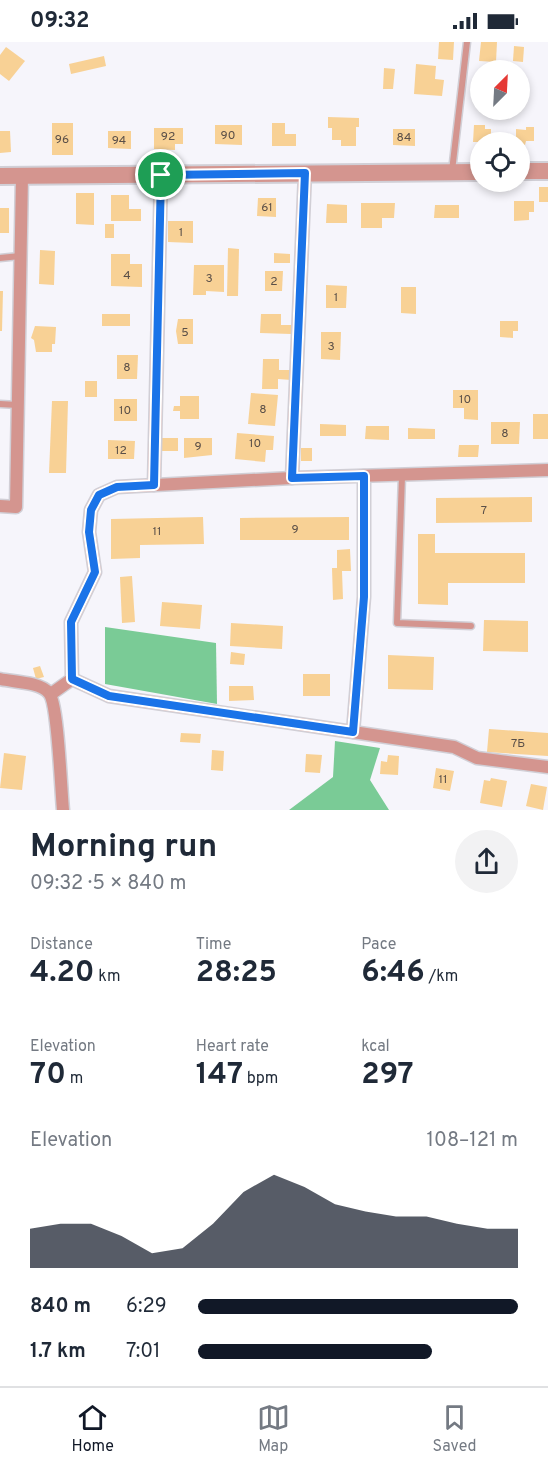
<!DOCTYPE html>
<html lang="en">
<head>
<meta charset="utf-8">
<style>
	body { margin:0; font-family:Overpass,sans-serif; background:#f2f2f3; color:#1f2937; height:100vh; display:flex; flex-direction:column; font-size:22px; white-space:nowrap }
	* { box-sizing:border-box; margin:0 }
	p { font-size:20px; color:#747a83 }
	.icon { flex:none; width:33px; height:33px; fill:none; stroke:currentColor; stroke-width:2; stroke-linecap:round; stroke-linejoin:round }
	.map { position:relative; height:768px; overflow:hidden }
	.drawer { display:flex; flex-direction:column; background:#fff; flex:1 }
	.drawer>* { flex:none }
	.needle { width:39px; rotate:24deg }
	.buttons { position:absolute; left:470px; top:18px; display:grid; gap:12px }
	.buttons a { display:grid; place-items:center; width:60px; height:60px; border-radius:50%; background:#fff; box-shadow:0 3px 9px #0003; font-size:30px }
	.pin { position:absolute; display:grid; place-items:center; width:51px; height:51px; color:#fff; margin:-26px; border:3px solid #fff; border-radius:50%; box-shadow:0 2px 6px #0007 }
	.round { display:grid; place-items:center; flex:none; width:63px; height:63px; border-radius:32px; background:#f2f2f3 }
	.summary { display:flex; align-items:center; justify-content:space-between; height:102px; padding:0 30px }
	h1 { font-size:33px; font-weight:700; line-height:45px }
	.stats { display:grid; grid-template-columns:repeat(3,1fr); gap:9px; height:102px; padding:6px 30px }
	.stats div { display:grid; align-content:center }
	.stats b { font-size:30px; font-weight:700 }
	.stats small { font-size:16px; font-weight:400 }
	.stats p { font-size:16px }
	.chart { height:168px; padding:12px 30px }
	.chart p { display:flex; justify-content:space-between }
	.chart svg { width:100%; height:108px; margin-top:6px; fill:#111827; opacity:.7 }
	ul { padding:0 30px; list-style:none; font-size:20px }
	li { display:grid; grid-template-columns:96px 72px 1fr; align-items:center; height:45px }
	li i { height:15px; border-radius:8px; background:#111827 }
	.status { display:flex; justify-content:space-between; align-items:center; height:42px; padding:0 30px; background:#fff; direction:ltr }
	.status svg { height:16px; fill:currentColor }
	.menu { display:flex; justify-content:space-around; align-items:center; height:84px; border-top:2px solid #e0e1e3; background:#fff; font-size:16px; color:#747a83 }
	.menu a { display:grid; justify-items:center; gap:3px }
	.menu .on { color:#111827 }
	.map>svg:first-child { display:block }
</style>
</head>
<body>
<div class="status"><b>09:32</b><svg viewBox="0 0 49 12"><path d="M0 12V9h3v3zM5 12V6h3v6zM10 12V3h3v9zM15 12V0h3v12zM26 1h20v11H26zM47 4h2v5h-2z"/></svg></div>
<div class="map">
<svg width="548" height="768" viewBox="0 0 548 768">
	<rect width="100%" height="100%" fill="#f6f5fb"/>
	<g fill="#7acb96">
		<path d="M105,585L216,601L217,662L105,642Z"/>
		<path d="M335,699L380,706L370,738L389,768H289L333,735Z"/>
	</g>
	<g fill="#f8d195">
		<path d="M439,0H454L453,18L438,17Z"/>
		<path d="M481,0H497L496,20L479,19Z"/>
		<path d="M514,4L524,5L523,20L513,19Z"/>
		<path d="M6,5L25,19L9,39L0,32V13Z"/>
		<path d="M104,14L106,24L71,32L69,22Z"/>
		<path d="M416,22L436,24L435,37L444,38L442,54L414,52Z"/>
		<path d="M384,26L395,27L393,47H383Z"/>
		<path d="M328,75L359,76V85H356V104H341V98H332V86H328Z"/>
		<rect x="52" y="81" width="21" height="32"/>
		<path d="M272,81H285V92H296V104H272Z"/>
		<path d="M215,83H242V103L215,102Z"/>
		<path d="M474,83H485V87H491V100H473Z"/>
		<path d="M526,85H534V99H526L525,103H519V100H516V87L526,88Z"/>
		<path d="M154,86H183V102H175V108L154,107Z"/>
		<path d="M393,87H415V104L393,103Z"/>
		<path d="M0,89H10L11,110L0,111Z"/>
		<path d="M108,89H131V107L108,106Z"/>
		<rect x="539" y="145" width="9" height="15"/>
		<path d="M76,151H94V183L76,182Z"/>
		<path d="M111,153H129V167H141V179H111Z"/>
		<path d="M258,156H276V175L257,174Z"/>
		<path d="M514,159H534V170H529V178L514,179Z"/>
		<path d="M361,161H395L394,176H382V186H361Z"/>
		<path d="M327,162L347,163V181H326Z"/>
		<path d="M435,163H459V176H434Z"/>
		<rect x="0" y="166" width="9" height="25"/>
		<path d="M168,179H193V201L168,200Z"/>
		<rect x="105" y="182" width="9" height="14"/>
		<path d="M228,206L239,207L238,254H227Z"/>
		<path d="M40,208L55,209L54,243L39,242Z"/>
		<path d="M274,211L290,212V221H274Z"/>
		<path d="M111,212H130V222H142V245L111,244Z"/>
		<path d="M194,223H224V250L206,249V253H193Z"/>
		<path d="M265,229H283L282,249H265Z"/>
		<path d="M326,243L347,244L346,266H326Z"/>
		<path d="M401,245H416V272L401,271Z"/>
		<path d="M0,249H3L2,289H0Z"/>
		<rect x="102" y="272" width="28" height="12"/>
		<path d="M261,272H281V283H292L291,292L260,291Z"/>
		<path d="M178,277H193V302H178L176,289Z"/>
		<path d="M500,279H518V289H513V296L500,295Z"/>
		<path d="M35,284L56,285L55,302H52V310H36L34,298L31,296Z"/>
		<path d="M321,290H341L340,318L321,317Z"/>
		<path d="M117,313H138L137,337H117Z"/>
		<path d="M263,317H279V328H291V338L278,337V347H262Z"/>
		<rect x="85" y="339" width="12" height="16"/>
		<path d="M453,348H478V378L464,377V366H453Z"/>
		<path d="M251,351L278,353L275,384L248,382Z"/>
		<path d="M180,354H199V377H180V369H173L174,364H180Z"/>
		<rect x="114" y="357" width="23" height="22"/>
		<path d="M52,359H68L66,431H49Z"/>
		<rect x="533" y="372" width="15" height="25"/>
		<path d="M491,380H520L519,402H491Z"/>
		<path d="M320,382L346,383V394H320Z"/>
		<path d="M366,384H389V398L365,397Z"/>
		<path d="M408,386L435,387V397H408Z"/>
		<path d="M237,391L274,394L273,408H266L265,420L235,417Z"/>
		<rect x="162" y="396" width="16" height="13"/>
		<path d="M184,396H212V413L184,416Z"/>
		<path d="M108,398L135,399L134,417H108Z"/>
		<path d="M459,403H479L478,415H458Z"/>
		<rect x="301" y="406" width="11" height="13"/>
		<path d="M532,455V480L436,481V456Z"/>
		<path d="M203,475L204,502L140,503V516L111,517V477Z"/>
		<path d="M349,475V498H240V476Z"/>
		<path d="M418,492H435V511H525V541H448V563L418,562Z"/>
		<path d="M350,507L351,529H342L343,557L333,558L332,526H337V508Z"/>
		<path d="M132,534L135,580L122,581L120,535Z"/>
		<path d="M162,560L202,563L200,587L160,584Z"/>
		<path d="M484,578L528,579V610L483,609Z"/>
		<path d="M231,581L283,584L282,607L230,604Z"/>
		<path d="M231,610L245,612L244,623L230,622Z"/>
		<path d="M388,613L434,615L433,648L388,647Z"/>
		<path d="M40,624L44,635L36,637L33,626Z"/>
		<rect x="303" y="632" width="27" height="22"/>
		<path d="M229,644H253L254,658L229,659Z"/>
		<path d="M489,687L548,691V714L487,710Z"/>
		<path d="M181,691L201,692L200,701L180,700Z"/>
		<path d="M212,708L224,709L223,729L211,728Z"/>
		<path d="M4,711L26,714L22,748L0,746Z"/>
		<path d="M306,712L322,713L320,731L305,730Z"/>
		<path d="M388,713L399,714L398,733L380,732L381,719L387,720Z"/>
		<path d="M436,726L454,729L450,749L433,746Z"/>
		<path d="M491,736L507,739L502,765L480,761L484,738L490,739Z"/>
		<path d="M531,742L547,745L543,768L526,764Z"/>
	</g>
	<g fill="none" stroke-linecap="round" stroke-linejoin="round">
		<defs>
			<g id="service">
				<path d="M452,129L467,0"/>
				<path d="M0,216L20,214"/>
				<path d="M0,362L18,363"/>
				<path d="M402,434L397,581L471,584"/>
			</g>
			<g id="minor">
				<path d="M292,436L305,131"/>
				<path d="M154,443L161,133"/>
				<path d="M0,464L16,465L22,134"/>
				<path d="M0,637C14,640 40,640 49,651C58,661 61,749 63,768"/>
				<path d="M72,637L109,654L454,705L477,716L548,725"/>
				<path d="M51,652L72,637L71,580L95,530L89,490L91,468L99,453L117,445L292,436L548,428"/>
				<path d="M353,690L364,555V434"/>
			</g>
			<g id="tertiary">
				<path d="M519,129H548"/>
				<path d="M0,134L480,130"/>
			</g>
		</defs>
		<use href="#service" stroke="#d1cfd6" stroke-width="9"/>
		<use href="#minor" stroke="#d1cfd6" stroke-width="15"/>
		<use href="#tertiary" stroke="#d1cfd6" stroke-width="20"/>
		<use href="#service" stroke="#d4958f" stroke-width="6"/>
		<use href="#minor" stroke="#d4958f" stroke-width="12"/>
		<use href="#tertiary" stroke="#d4958f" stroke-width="16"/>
	</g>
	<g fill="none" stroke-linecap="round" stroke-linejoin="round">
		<defs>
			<path id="route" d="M305,131L292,436L364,434V555L353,690L109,654L72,637L71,580L95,530L89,490L91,468L99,453L117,445L154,443L161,133Z"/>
		</defs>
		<use href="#route" stroke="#fff" stroke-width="12"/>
		<use href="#route" stroke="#1a73e8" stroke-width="8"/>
	</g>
	<g text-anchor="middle" stroke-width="4.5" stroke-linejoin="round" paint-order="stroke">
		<g font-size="12" fill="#5a4f48">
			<text x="228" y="97">90</text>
			<text x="168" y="98">92</text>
			<text x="404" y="99">84</text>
			<text x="62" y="101">96</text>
			<text x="119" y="102">94</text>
			<text x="267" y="169">61</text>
			<text x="181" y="194">1</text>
			<text x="127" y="237">4</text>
			<text x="209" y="240">3</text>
			<text x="274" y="243">2</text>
			<text x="336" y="259">1</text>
			<text x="185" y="294">5</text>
			<text x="331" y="308">3</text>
			<text x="127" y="329">8</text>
			<text x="465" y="361">10</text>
			<text x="263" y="371">8</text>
			<text x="125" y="372">10</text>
			<text x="505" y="395">8</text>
			<text x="255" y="405">10</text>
			<text x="198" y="408">9</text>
			<text x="121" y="412">12</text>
			<text x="484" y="472">7</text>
			<text x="295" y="491">9</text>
			<text x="157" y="493">11</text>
			<text x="518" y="705">7Б</text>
			<text x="443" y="741">11</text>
		</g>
	</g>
</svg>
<div class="buttons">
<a><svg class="needle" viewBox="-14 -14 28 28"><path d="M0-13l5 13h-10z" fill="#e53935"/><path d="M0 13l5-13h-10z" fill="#747a83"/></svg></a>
<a><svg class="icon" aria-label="locate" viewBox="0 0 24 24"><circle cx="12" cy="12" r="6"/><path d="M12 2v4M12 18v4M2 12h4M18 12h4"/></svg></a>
</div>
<div class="pin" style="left:161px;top:133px;background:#1e9e55"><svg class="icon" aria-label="arrive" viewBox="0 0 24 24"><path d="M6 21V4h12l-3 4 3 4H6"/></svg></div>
</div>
<section class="drawer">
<div class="summary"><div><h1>Morning run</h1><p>09:32 · 5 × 840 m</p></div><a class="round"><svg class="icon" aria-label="share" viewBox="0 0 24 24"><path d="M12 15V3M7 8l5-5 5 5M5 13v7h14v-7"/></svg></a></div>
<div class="stats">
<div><p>Distance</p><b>4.20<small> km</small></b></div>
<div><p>Time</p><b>28:25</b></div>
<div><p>Pace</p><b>6:46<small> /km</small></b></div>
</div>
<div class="stats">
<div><p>Elevation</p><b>70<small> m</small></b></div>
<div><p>Heart rate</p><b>147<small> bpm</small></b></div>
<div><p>kcal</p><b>297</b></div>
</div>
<div class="chart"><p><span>Elevation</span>108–121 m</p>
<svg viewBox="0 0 160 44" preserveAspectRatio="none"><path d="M0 44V28L10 26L20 26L30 31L40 38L50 36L60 26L70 13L80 6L90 11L100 18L110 21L120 23L130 23L140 26L150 28L160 28V44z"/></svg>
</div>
<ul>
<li><b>840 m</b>6:29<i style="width:100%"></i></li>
<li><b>1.7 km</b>7:01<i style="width:73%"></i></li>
</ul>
</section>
<nav class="menu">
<a class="on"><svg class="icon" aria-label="home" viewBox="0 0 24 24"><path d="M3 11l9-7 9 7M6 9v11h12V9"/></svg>Home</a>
<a><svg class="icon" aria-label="map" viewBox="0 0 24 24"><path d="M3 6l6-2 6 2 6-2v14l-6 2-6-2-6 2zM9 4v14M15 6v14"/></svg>Map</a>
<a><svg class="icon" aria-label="saved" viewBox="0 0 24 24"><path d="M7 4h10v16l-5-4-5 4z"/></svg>Saved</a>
</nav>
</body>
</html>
